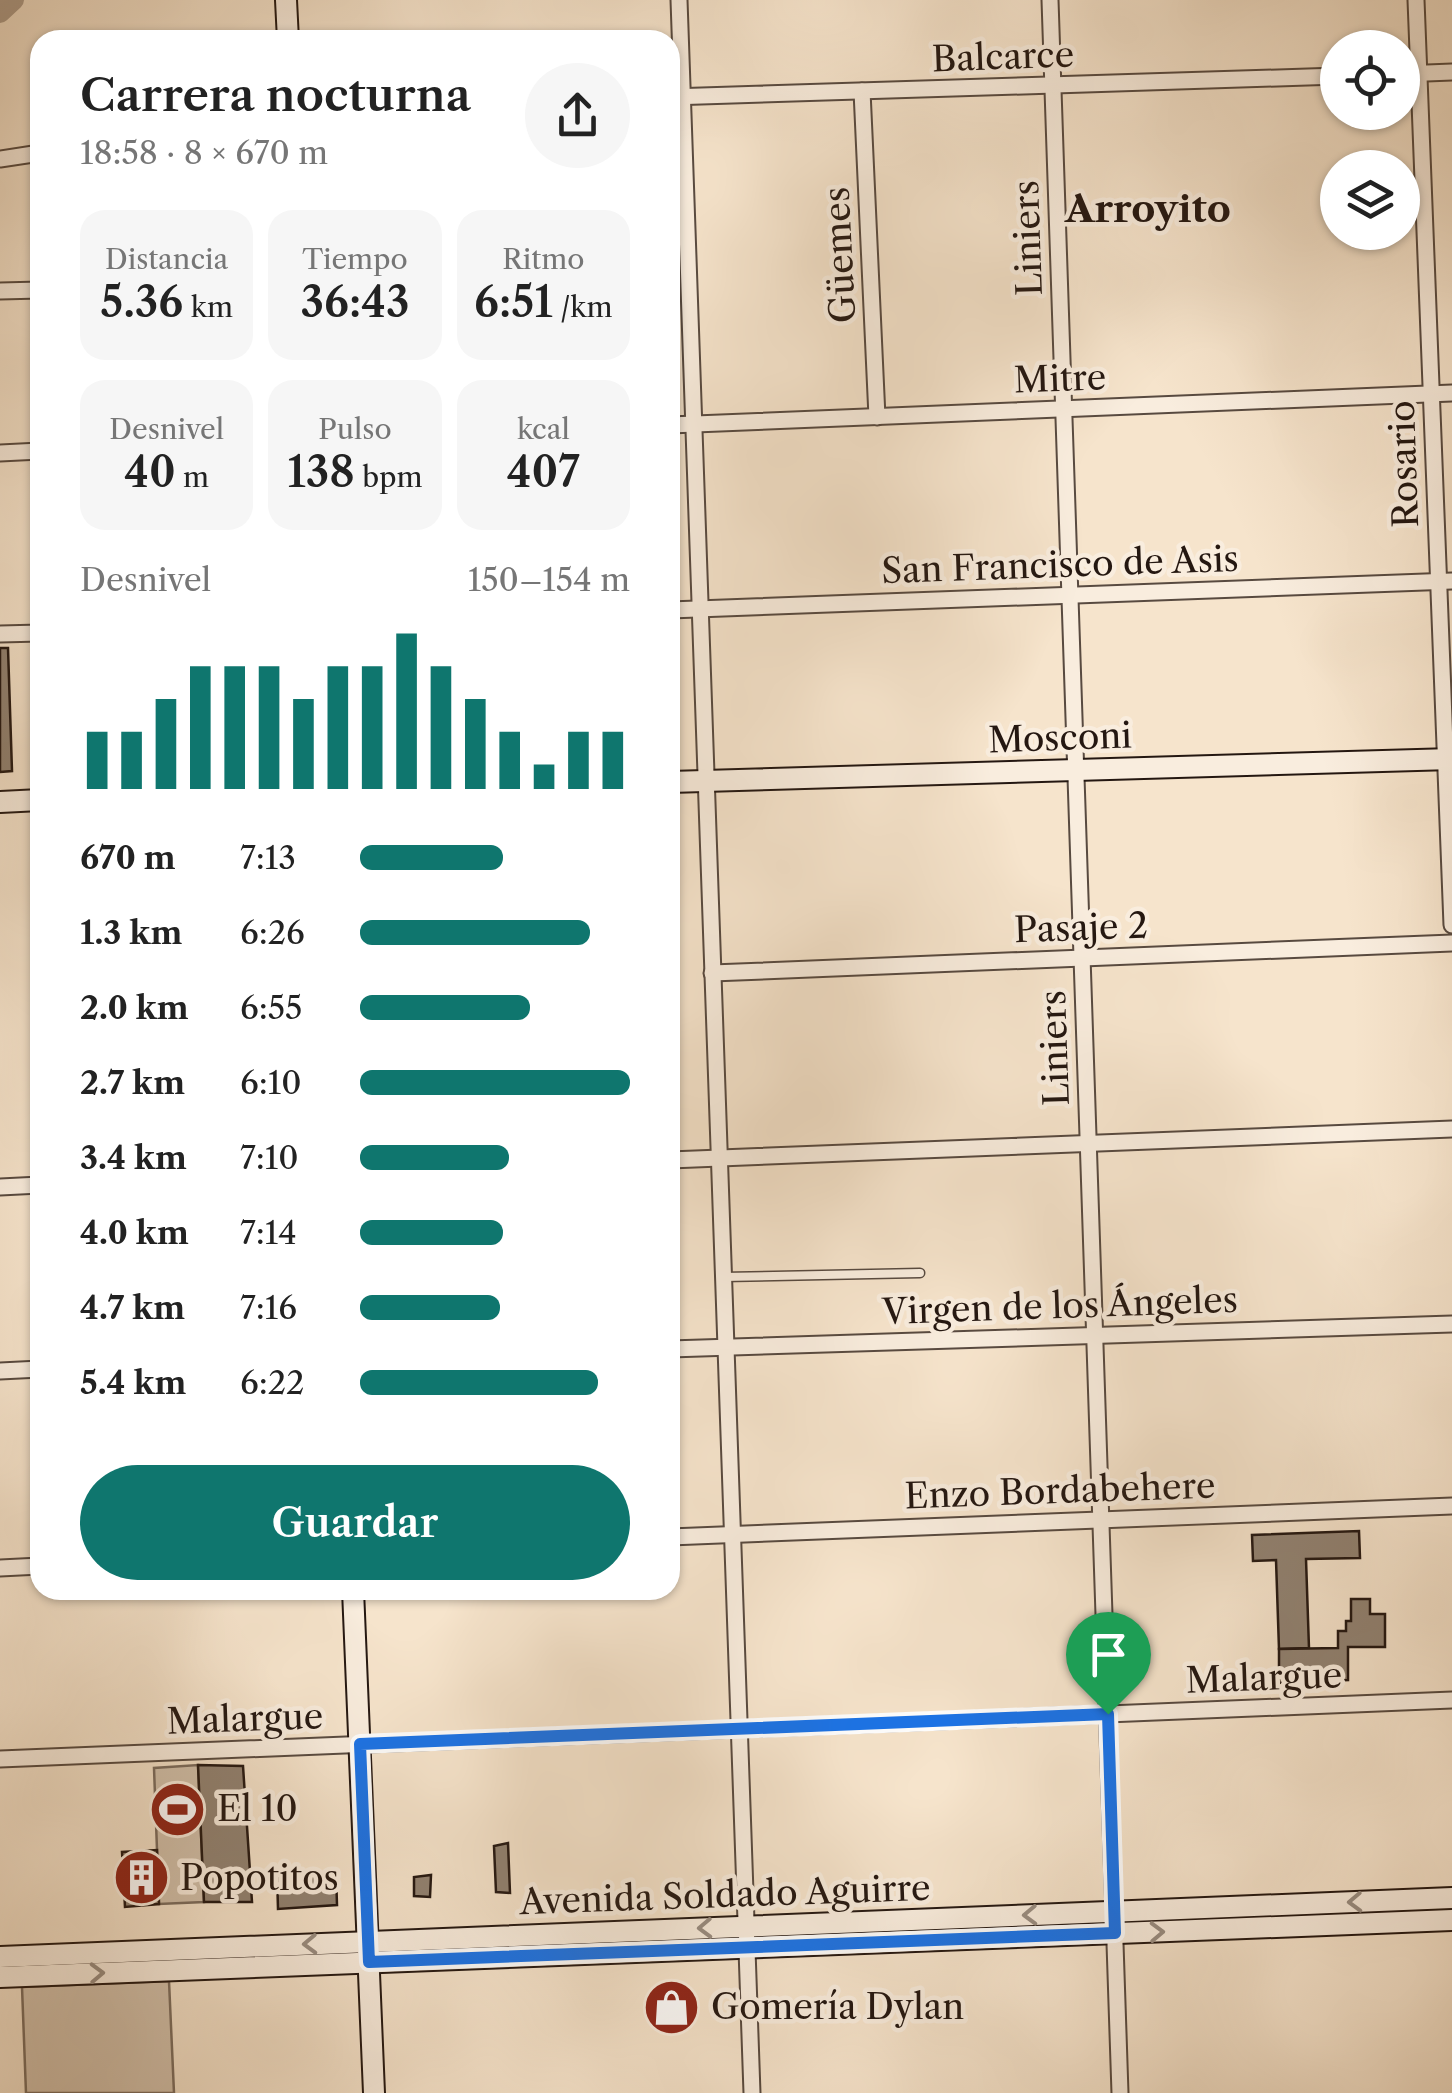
<!DOCTYPE html>
<html lang="es">
<head>
<meta charset="utf-8">
<style>
	body { margin:0; font-family:"Libre Caslon Text",serif; background:#f6f6f6; color:#222; height:100vh; display:flex; flex-direction:column; font-size:38px; white-space:nowrap }
	* { box-sizing:border-box; margin:0 }
	p { font-size:32px; color:#767676 }
	.icon { flex:none; width:55px; height:55px; fill:none; stroke:currentColor; stroke-width:2; stroke-linecap:round; stroke-linejoin:round }
	.map { position:relative; flex:1; overflow:hidden }
	.drawer { position:absolute; left:30px; top:30px; width:650px; height:1570px; display:flex; flex-direction:column; background:#fff; border-radius:30px; box-shadow:0 2px 8px #0004 }
	.drawer>* { flex:none }
	.tools { position:absolute; left:1320px; top:30px; display:grid; gap:20px }
	.tools a { display:grid; place-items:center; width:100px; height:100px; border-radius:50%; background:#fff; box-shadow:0 2px 8px #0004; font-size:50px }
	.pin { position:absolute; display:grid; place-items:center; width:85px; height:85px; color:#fff; margin:-102px -42px; border-radius:50% 50% 50% 0; rotate:-45deg; box-shadow:0 0 10px #0007 }
	.pin .icon { rotate:45deg }
	.round { display:grid; place-items:center; flex:none; width:105px; height:105px; border-radius:52px; background:#f6f6f6 }
	.headline { display:flex; align-items:center; justify-content:space-between; height:170px; padding:0 50px }
	h1 { font-size:45px; font-weight:600; line-height:75px }
	.metrics { display:grid; grid-template-columns:repeat(3,1fr); gap:15px; height:170px; padding:10px 50px }
	.metrics div { display:grid; align-content:center; border-radius:25px; background:#f6f6f6; text-align:center }
	.metrics b { font-size:42px; font-weight:600 }
	.metrics small { font-size:28px; font-weight:400 }
	.metrics p { font-size:28px }
	.chart { height:280px; padding:20px 50px }
	.chart p { display:flex; justify-content:space-between }
	.chart svg { width:100%; height:180px; margin-top:10px; stroke:#0f766e; stroke-width:6 }
	.action { display:flex; gap:20px; margin-top:auto; padding:20px 50px }
	.action a { flex:1; height:115px; border-radius:60px; background:#0f766e; color:#fff; font-size:40px; font-weight:600; line-height:115px; text-align:center }
	ul { padding:0 50px; list-style:none; font-size:32px }
	li { display:grid; grid-template-columns:160px 120px 1fr; align-items:center; height:75px }
	li i { height:25px; border-radius:12px; background:#0f766e }
	.map>svg:first-child { display:block }
</style>
</head>
<body>
<div class="map">
<svg width="1452" height="2093" viewBox="0 0 1452 2093">
	<rect width="100%" height="100%" fill="#f6e4cc"/>
	<filter id="stains"><feTurbulence type="fractalNoise" baseFrequency=".002" numOctaves="4"/><feColorMatrix values="0 0 0 0 .2 0 0 0 0 .09 0 0 0 0 .02 0 0 0 .5 -.17"/></filter>
	<radialGradient id="worn" r=".72"><stop offset=".6" stop-color="#630" stop-opacity="0"/><stop offset="1" stop-color="#630" stop-opacity=".3"/></radialGradient>
	<g fill="#d2c1ac" stroke="#7b6c5e" stroke-width="2.5">
		<path d="M198,1765L204,1902L159,1904L154,1768Z"/>
		<path d="M169,1981L174,2093H26L22,1987Z"/>
	</g>
	<g fill="none" stroke-linecap="round" stroke-linejoin="round">
		<path stroke="#af9e8c" stroke-width="20" d="M0,13L14,0"/>
	</g>
	<g fill="#918272" stroke="#241711" stroke-width="2.5">
		<path d="M0,648H8L12,771L0,772Z"/>
		<path d="M1359,1531L1360,1558L1306,1559L1309,1648L1279,1649L1276,1560L1253,1561L1252,1535Z"/>
		<path d="M1351,1599H1370V1614H1385V1647H1348V1680L1279,1683V1649L1338,1648V1631H1346V1621H1351Z"/>
		<path d="M198,1765L243,1766L252,1902H204Z"/>
		<path d="M508,1843L510,1893L496,1892L494,1846Z"/>
		<path d="M157,1850L159,1904L125,1907L122,1852Z"/>
		<path d="M336,1872L337,1905L278,1909L277,1874Z"/>
		<path d="M431,1875L430,1897L414,1896V1877Z"/>
		<path d="M658,1990L683,1991L685,2024H661Z"/>
	</g>
	<g fill="none" stroke-linecap="round" stroke-linejoin="round">
		<defs>
			<path id="lane" d="M723,1277L920,1273"/>
			<g id="street">
				<path d="M679,0L752,2093"/>
				<path d="M1050,0L1120,2093"/>
				<path d="M1416,0L1452,925"/>
				<path d="M1402,74L1452,72"/>
				<path d="M862,91L877,417"/>
				<path d="M670,97L1338,76"/>
				<path d="M0,159L40,153"/>
				<path d="M0,291L40,290"/>
				<path d="M670,425L1452,393"/>
				<path d="M0,453L40,451"/>
				<path d="M670,610L1452,581"/>
				<path d="M0,634L40,633"/>
				<path d="M712,973L1452,943"/>
				<path d="M670,1160L1452,1129"/>
				<path d="M0,1187L40,1185"/>
				<path d="M670,1349L1452,1324"/>
				<path d="M0,1371L40,1369"/>
				<path d="M670,1537L1452,1506"/>
				<path d="M0,1568L40,1566"/>
				<path d="M0,1759L1452,1700"/>
			</g>
			<g id="secondary">
				<path d="M286,0L288,40"/>
				<path d="M670,782L1452,759"/>
				<path d="M0,802L40,800"/>
				<path d="M353,1590L374,2093"/>
				<path d="M0,1957L1452,1898"/>
				<path d="M0,1977L1452,1920"/>
			</g>
		</defs>
		<use href="#lane" stroke="#584a40" stroke-width="11"/>
		<use href="#street" stroke="#584a40" stroke-width="19"/>
		<use href="#secondary" stroke="#241711" stroke-width="24"/>
		<use href="#lane" stroke="#f9edde" stroke-width="8"/>
		<use href="#street" stroke="#f9edde" stroke-width="15"/>
		<use href="#secondary" stroke="#f9edde" stroke-width="20"/>
	</g>
	<defs><path id="oneway-chevron" d="M-2-3.5L2.5 0L-2 3.5" fill="none" stroke-width="1.6" stroke-linecap="round" stroke-linejoin="round" transform="scale(2.5)"/></defs>
	<g stroke="#998d82">
		<use href="#oneway-chevron" transform="translate(1355 1902) rotate(178)"/>
		<use href="#oneway-chevron" transform="translate(1030 1915) rotate(178)"/>
		<use href="#oneway-chevron" transform="translate(705 1928) rotate(178)"/>
		<use href="#oneway-chevron" transform="translate(1157 1932) rotate(-2)"/>
		<use href="#oneway-chevron" transform="translate(310 1944) rotate(178)"/>
		<use href="#oneway-chevron" transform="translate(97 1973) rotate(-2)"/>
	</g>
	<g fill="none" stroke-linecap="round" stroke-linejoin="round">
		<defs>
			<path id="route" d="M1108,1714L1115,1933L369,1962L360,1744Z"/>
		</defs>
		<use href="#route" stroke="#fff" stroke-width="20"/>
		<use href="#route" stroke="#1a73e8" stroke-width="12"/>
	</g>
	<defs>
		<symbol id="stadium-disc" viewBox="-11 -11 22 22"><circle r="9.5" fill="#8f2418" stroke="#f9edde"/><path d="M0-5a6.5 5 0 1 0 0 10a6.5 5 0 1 0 0-10ZM-3.5-1.8h7v3.6h-7Z" fill="#fff"/></symbol>
		<symbol id="building-disc" viewBox="-11 -11 22 22"><circle r="9.5" fill="#8f2418" stroke="#f9edde"/><path d="M-4-6H4V6H1V3H-1V6H-4ZM-2.5-4.3h1.7v1.8h-1.7ZM.8-4.3h1.7v1.8H.8ZM-2.5-1h1.7V.8h-1.7ZM.8-1h1.7V.8H.8Z" fill="#fff"/></symbol>
		<symbol id="shop-disc" viewBox="-11 -11 22 22"><circle r="9.5" fill="#8f2418" stroke="#f9edde"/><path d="M-5-2.5h2.3a2.7 3.5 0 0 1 5.4 0H5L5.5 6h-11ZM-1.5-2.5h3a1.5 2.3 0 0 0-3 0Z" fill="#fff"/></symbol>
	</defs>
	<g fill-rule="evenodd">
		<use href="#stadium-disc" x="146" y="1778" width="63" height="63"/>
		<use href="#building-disc" x="110" y="1846" width="63" height="63"/>
		<use href="#shop-disc" x="640" y="1976" width="63" height="63"/>
	</g>
	<g text-anchor="middle" stroke-width="9" stroke-linejoin="round" paint-order="stroke">
		<g font-size="35" fill="#241711" stroke="#f9edde">
			<text transform="translate(1003 57) rotate(-2)" y="12">Balcarce</text>
			<text transform="translate(1028 238) rotate(-92)" y="12">Liniers</text>
			<text transform="translate(840 255) rotate(-93)" y="12">Güemes</text>
			<text transform="translate(1060 379) rotate(-2)" y="12">Mitre</text>
			<text transform="translate(1404 464) rotate(-92)" y="12">Rosario</text>
			<text transform="translate(1060 565) rotate(-2)" y="12">San Francisco de Asis</text>
			<text transform="translate(1060 738) rotate(-2)" y="12">Mosconi</text>
			<text transform="translate(1081 928) rotate(-2)" y="12">Pasaje 2</text>
			<text transform="translate(1055 1048) rotate(-92)" y="12">Liniers</text>
			<text transform="translate(1060 1306) rotate(-2)" y="12">Virgen de los Ángeles</text>
			<text transform="translate(1060 1491) rotate(-2)" y="12">Enzo Bordabehere</text>
			<text transform="translate(1264 1678) rotate(-2)" y="12">Malargue</text>
			<text transform="translate(245 1719) rotate(-2)" y="12">Malargue</text>
			<text transform="translate(725 1895) rotate(-2)" y="12">Avenida Soldado Aguirre</text>
		</g>
		<g font-size="35" fill="#241711" stroke="#f9edde" text-anchor="start">
			<text x="217" y="1821">El 10</text>
			<text x="180" y="1890">Popotitos</text>
			<text x="711" y="2019">Gomería Dylan</text>
		</g>
		<g font-size="38" font-weight="bold" fill="#241711" stroke="#f9edde">
			<text x="1148" y="222">Arroyito</text>
		</g>
	</g>
	<rect width="100%" height="100%" filter="url(#stains)"/>
	<rect width="100%" height="100%" fill="url(#worn)"/>
</svg>
<div class="tools">
<a><svg class="icon" aria-label="locate" viewBox="0 0 24 24"><circle cx="12" cy="12" r="6"/><path d="M12 2v4M12 18v4M2 12h4M18 12h4"/></svg></a>
<a><svg class="icon" aria-label="layers" viewBox="0 0 24 24"><path d="M12 4l9 5-9 5-9-5zM3 14l9 5 9-5"/></svg></a>
</div>
<div class="pin" style="left:1108px;top:1714px;background:#1e9e55"><svg class="icon" aria-label="arrive" viewBox="0 0 24 24"><path d="M6 21V4h12l-3 4 3 4H6"/></svg></div>
<section class="drawer">
<div class="headline"><div><h1>Carrera nocturna</h1><p>18:58 · 8 × 670 m</p></div><a class="round"><svg class="icon" aria-label="share" viewBox="0 0 24 24"><path d="M12 15V3M7 8l5-5 5 5M5 13v7h14v-7"/></svg></a></div>
<div class="metrics">
<div><p>Distancia</p><b>5.36<small> km</small></b></div>
<div><p>Tiempo</p><b>36:43</b></div>
<div><p>Ritmo</p><b>6:51<small> /km</small></b></div>
</div>
<div class="metrics">
<div><p>Desnivel</p><b>40<small> m</small></b></div>
<div><p>Pulso</p><b>138<small> bpm</small></b></div>
<div><p>kcal</p><b>407</b></div>
</div>
<div class="chart"><p><span>Desnivel</span>150–154 m</p>
<svg viewBox="0 0 160 44" preserveAspectRatio="none"><path d="M5 44V30M15 44V30M25 44V22M35 44V14M45 44V14M55 44V14M65 44V22M75 44V14M85 44V14M95 44V6M105 44V14M115 44V22M125 44V30M135 44V38M145 44V30M155 44V30"/></svg>
</div>
<ul>
<li><b>670 m</b>7:13<i style="width:53%"></i></li>
<li><b>1.3 km</b>6:26<i style="width:85%"></i></li>
<li><b>2.0 km</b>6:55<i style="width:63%"></i></li>
<li><b>2.7 km</b>6:10<i style="width:100%"></i></li>
<li><b>3.4 km</b>7:10<i style="width:55%"></i></li>
<li><b>4.0 km</b>7:14<i style="width:53%"></i></li>
<li><b>4.7 km</b>7:16<i style="width:52%"></i></li>
<li><b>5.4 km</b>6:22<i style="width:88%"></i></li>
</ul>
<div class="action"><a>Guardar</a></div>
</section>
</div>
</body>
</html>
